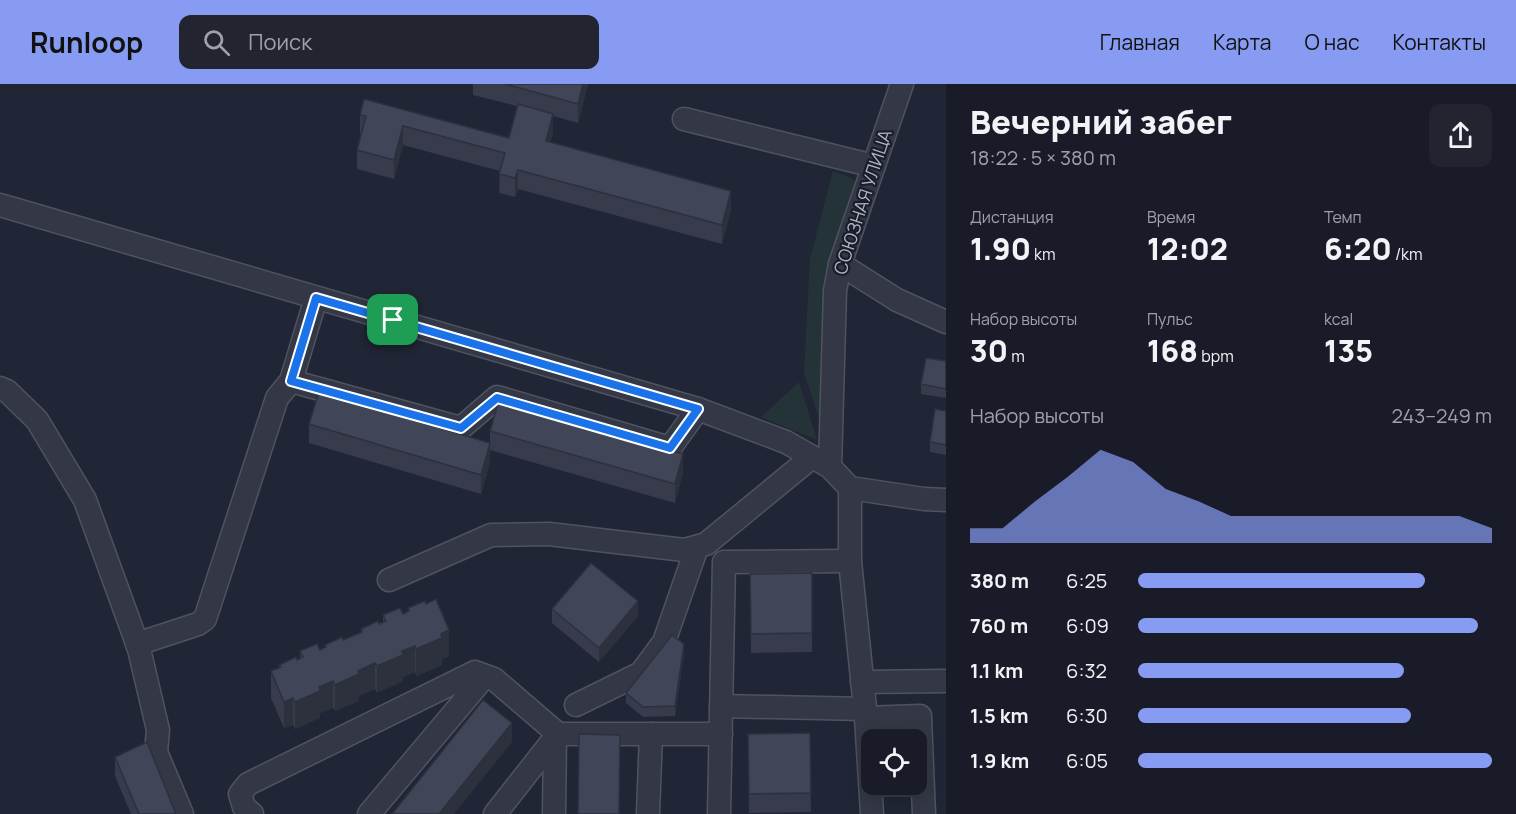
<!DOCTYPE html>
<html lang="ru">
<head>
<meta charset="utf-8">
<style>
	body { margin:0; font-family:Manrope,sans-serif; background:#222530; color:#f1f3f6; height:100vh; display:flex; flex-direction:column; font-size:22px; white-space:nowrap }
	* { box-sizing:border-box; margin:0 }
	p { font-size:20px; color:#9fa1a8 }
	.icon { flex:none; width:33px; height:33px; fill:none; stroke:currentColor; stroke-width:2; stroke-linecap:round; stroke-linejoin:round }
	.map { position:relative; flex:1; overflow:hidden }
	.drawer { display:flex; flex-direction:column; background:#191c28; width:570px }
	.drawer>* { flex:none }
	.fabs { position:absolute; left:861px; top:645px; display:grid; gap:12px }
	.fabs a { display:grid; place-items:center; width:66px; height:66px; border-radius:12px; background:#191c28; box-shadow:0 3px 15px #0003,0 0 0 2px #373a45; font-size:30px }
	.pin { position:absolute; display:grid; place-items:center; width:51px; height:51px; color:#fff; margin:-26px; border-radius:12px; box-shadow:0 3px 9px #0006 }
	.round { display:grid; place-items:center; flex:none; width:63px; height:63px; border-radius:12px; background:#222530 }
	.summary { display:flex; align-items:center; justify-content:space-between; height:102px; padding:0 24px }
	h1 { font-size:33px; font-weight:800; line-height:45px }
	.metrics { display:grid; grid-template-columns:repeat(3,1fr); gap:9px; height:102px; padding:6px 24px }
	.metrics div { display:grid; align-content:center }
	.metrics b { font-size:30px; font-weight:800 }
	.metrics small { font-size:16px; font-weight:400 }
	.metrics p { font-size:16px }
	.chart { height:168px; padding:12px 24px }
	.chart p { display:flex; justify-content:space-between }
	.chart svg { width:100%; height:108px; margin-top:6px; fill:#869bf1; opacity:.7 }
	ul { padding:0 24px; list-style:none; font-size:20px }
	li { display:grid; grid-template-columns:96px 72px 1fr; align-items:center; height:45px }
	li i { height:15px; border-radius:8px; background:#869bf1 }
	header { display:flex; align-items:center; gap:36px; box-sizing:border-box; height:84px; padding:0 30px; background:#869bf1; color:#111 }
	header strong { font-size:28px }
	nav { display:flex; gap:33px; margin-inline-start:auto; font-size:21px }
	.search { width:420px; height:54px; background:#222530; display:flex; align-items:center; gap:15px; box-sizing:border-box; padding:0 21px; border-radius:12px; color:#9fa1a8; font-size:22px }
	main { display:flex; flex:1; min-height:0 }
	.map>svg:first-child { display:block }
</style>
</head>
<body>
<header>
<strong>Runloop</strong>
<div class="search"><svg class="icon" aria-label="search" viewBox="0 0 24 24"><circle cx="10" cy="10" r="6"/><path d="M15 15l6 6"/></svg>Поиск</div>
<nav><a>Главная</a><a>Карта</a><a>О нас</a><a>Контакты</a></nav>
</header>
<main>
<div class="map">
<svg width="946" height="730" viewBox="0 0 946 730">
	<rect width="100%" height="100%" fill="#212636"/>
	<g fill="#243338">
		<path d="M833,87L858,97L821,340L804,289L810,175Z"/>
		<path d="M799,298L817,356L761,333Z"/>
	</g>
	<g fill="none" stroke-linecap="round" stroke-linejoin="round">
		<defs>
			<g id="minor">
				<path d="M684,35L874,82"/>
				<path d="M0,121L698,325L786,358L830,383L850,404L924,415L946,416"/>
				<path d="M840,180L897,216L946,238"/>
				<path d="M316,214L291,297L461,344L497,313L670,364L698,325"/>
				<path d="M0,304L7,307L37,336L85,416L139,565L158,646L156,668L182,730"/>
				<path d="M830,383L835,207L840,180L902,0"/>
				<path d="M850,404V477L866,634L872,730"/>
				<path d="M389,496L491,451L549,450L684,466L706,460L812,373"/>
				<path d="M137,560L198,540L205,535L277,314L291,297"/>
				<path d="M862,598L946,597"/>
				<path d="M576,621L641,589L664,558L697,463"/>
				<path d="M721,622L865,625"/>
				<path d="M866,634L920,632L924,730"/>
				<path d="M252,730L244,723L240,710L248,700L475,588L494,595L558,650"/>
				<path d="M369,730L485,592"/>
				<path d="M495,730L558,650H721"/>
				<path d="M554,730L555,653"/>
				<path d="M648,730L651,650"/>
				<path d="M719,730L724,478L850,477"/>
			</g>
		</defs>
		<use href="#minor" stroke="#4f5361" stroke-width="25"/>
		<use href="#minor" stroke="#343846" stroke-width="22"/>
	</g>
	<g fill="#373b4b">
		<path d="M473,0H588L578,39L553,32V49L550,58L731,126L722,160L518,105L515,113L499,109L500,87L403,61L394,95L357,85V66L361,50H360V31L509,54L517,22L473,11Z"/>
		<path d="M946,277V314L921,310V300Z"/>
		<path d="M946,327V371L930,368V358Z"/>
		<path d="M309,340L490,378L481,410L309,359Z"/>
		<path d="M490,347L683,389L675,419L490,366Z"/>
		<path d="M812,489V568L751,569L750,490Z"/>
		<path d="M408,524L449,572L442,575V581L416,592L415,588L403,593V597L377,609L375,605L359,612V617L335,627L333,624L320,629V634L295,645L293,641L284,644L271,614V587L279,584V581L300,575V567L320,566L325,564V561L343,556L361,548V545L383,539V531L403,530L408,528Z"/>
		<path d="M552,525L638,532L599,578L552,539Z"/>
		<path d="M684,570L675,632L643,633L626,619V609Z"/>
		<path d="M810,649L811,728L749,729L748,650Z"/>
		<path d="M115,673L176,730H131L115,692Z"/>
	</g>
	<g fill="#2d303d">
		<path d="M583,0H588V1L578,39V20Z"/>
		<path d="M553,30V49L546,76V57Z"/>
		<path d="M403,42V61L394,95V76Z"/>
		<path d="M518,86V105L515,113V94Z"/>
		<path d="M731,107V126L722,160V141Z"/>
		<path d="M490,359V378L481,410V391Z"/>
		<path d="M683,370V389L675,419V400Z"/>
		<path d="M638,517V532L599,578V564Z"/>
		<path d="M449,546V572L442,575V581L416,592V565L441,550Z"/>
		<path d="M684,560V570L675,632V622Z"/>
		<path d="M415,562V588L403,593V597L377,609V582L402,567Z"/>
		<path d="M375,579V605L359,612V617L335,627V601L358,587Z"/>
		<path d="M333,597V624L320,629V634L295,645V618L319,603Z"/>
		<path d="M293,614V641L284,644V618Z"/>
		<path d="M512,639V658L454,730H439Z"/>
	</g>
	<g fill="#404557" stroke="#2d303d" stroke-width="1.5">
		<path d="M505,0H583L578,20Z"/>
		<path d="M364,15L509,54L518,20L553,30L546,57L731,107L722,141L518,86L515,94L499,90L505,69L403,42L394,76L357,66L366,32L360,31Z"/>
		<path d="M926,274L946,277V305L921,300Z"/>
		<path d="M319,308L490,359L481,391L309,340Z"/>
		<path d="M499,316L683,370L675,400L490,347Z"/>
		<path d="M935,325L946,327V361L930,358Z"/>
		<path d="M591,479L638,517L599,564L552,525Z"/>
		<path d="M812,489V549L751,550L750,490Z"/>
		<path d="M436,515L449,546L441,550L442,554L416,565L415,562L402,567L403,571L377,582L375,579L358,587L359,590L335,601L333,597L319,603L320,607L295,618L293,614L284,618L271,587L281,583L279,581L296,573L297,576L303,573L300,567L317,560L320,566L326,563L325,561L342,553L343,556L362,548L361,545L378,537L379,540L386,537L383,531L400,524L403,530L409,527L408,524L425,517L426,520Z"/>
		<path d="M672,551L684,560L675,622L643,623L626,609Z"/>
		<path d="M483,616L512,639L439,730H392Z"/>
		<path d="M810,649L811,709L749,710L748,650Z"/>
		<path d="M579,650L620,651L619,730H578Z"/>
		<path d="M147,658L176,730H139L115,673Z"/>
	</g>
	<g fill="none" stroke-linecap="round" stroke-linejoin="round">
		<defs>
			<path id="route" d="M316,214L698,325L670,364L497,314L461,344L291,297Z"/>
		</defs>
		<use href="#route" stroke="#fff" stroke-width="12"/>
		<use href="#route" stroke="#1a73e8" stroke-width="8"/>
	</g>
	<g text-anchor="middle" stroke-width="4.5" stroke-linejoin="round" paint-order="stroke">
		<g font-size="18" fill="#afb3c3" stroke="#1a1e2b">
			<text transform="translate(863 118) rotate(-72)" y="6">СОЮЗНАЯ УЛИЦА</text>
		</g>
	</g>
</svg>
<div class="fabs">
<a><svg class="icon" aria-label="locate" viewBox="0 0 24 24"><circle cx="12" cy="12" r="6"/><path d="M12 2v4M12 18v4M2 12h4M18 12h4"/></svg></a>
</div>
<div class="pin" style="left:393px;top:236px;background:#1e9e55"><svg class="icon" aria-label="arrive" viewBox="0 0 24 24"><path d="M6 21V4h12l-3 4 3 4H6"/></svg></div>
</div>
<section class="drawer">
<div class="summary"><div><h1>Вечерний забег</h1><p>18:22 · 5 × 380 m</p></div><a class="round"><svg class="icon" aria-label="share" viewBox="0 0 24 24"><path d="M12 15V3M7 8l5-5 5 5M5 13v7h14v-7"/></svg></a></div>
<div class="metrics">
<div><p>Дистанция</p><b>1.90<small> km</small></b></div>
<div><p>Время</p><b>12:02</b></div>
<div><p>Темп</p><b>6:20<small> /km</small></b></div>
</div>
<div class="metrics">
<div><p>Набор высоты</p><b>30<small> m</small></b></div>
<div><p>Пульс</p><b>168<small> bpm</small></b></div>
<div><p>kcal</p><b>135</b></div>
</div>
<div class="chart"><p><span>Набор высоты</span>243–249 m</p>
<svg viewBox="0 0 160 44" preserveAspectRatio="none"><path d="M0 44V38L10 38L20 27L30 17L40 6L50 11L60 22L70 27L80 33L90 33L100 33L110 33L120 33L130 33L140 33L150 33L160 38V44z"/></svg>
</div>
<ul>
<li><b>380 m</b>6:25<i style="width:81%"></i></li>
<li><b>760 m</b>6:09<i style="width:96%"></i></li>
<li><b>1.1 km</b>6:32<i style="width:75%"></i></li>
<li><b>1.5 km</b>6:30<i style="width:77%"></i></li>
<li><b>1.9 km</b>6:05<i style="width:100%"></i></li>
</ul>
</section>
</main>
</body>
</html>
